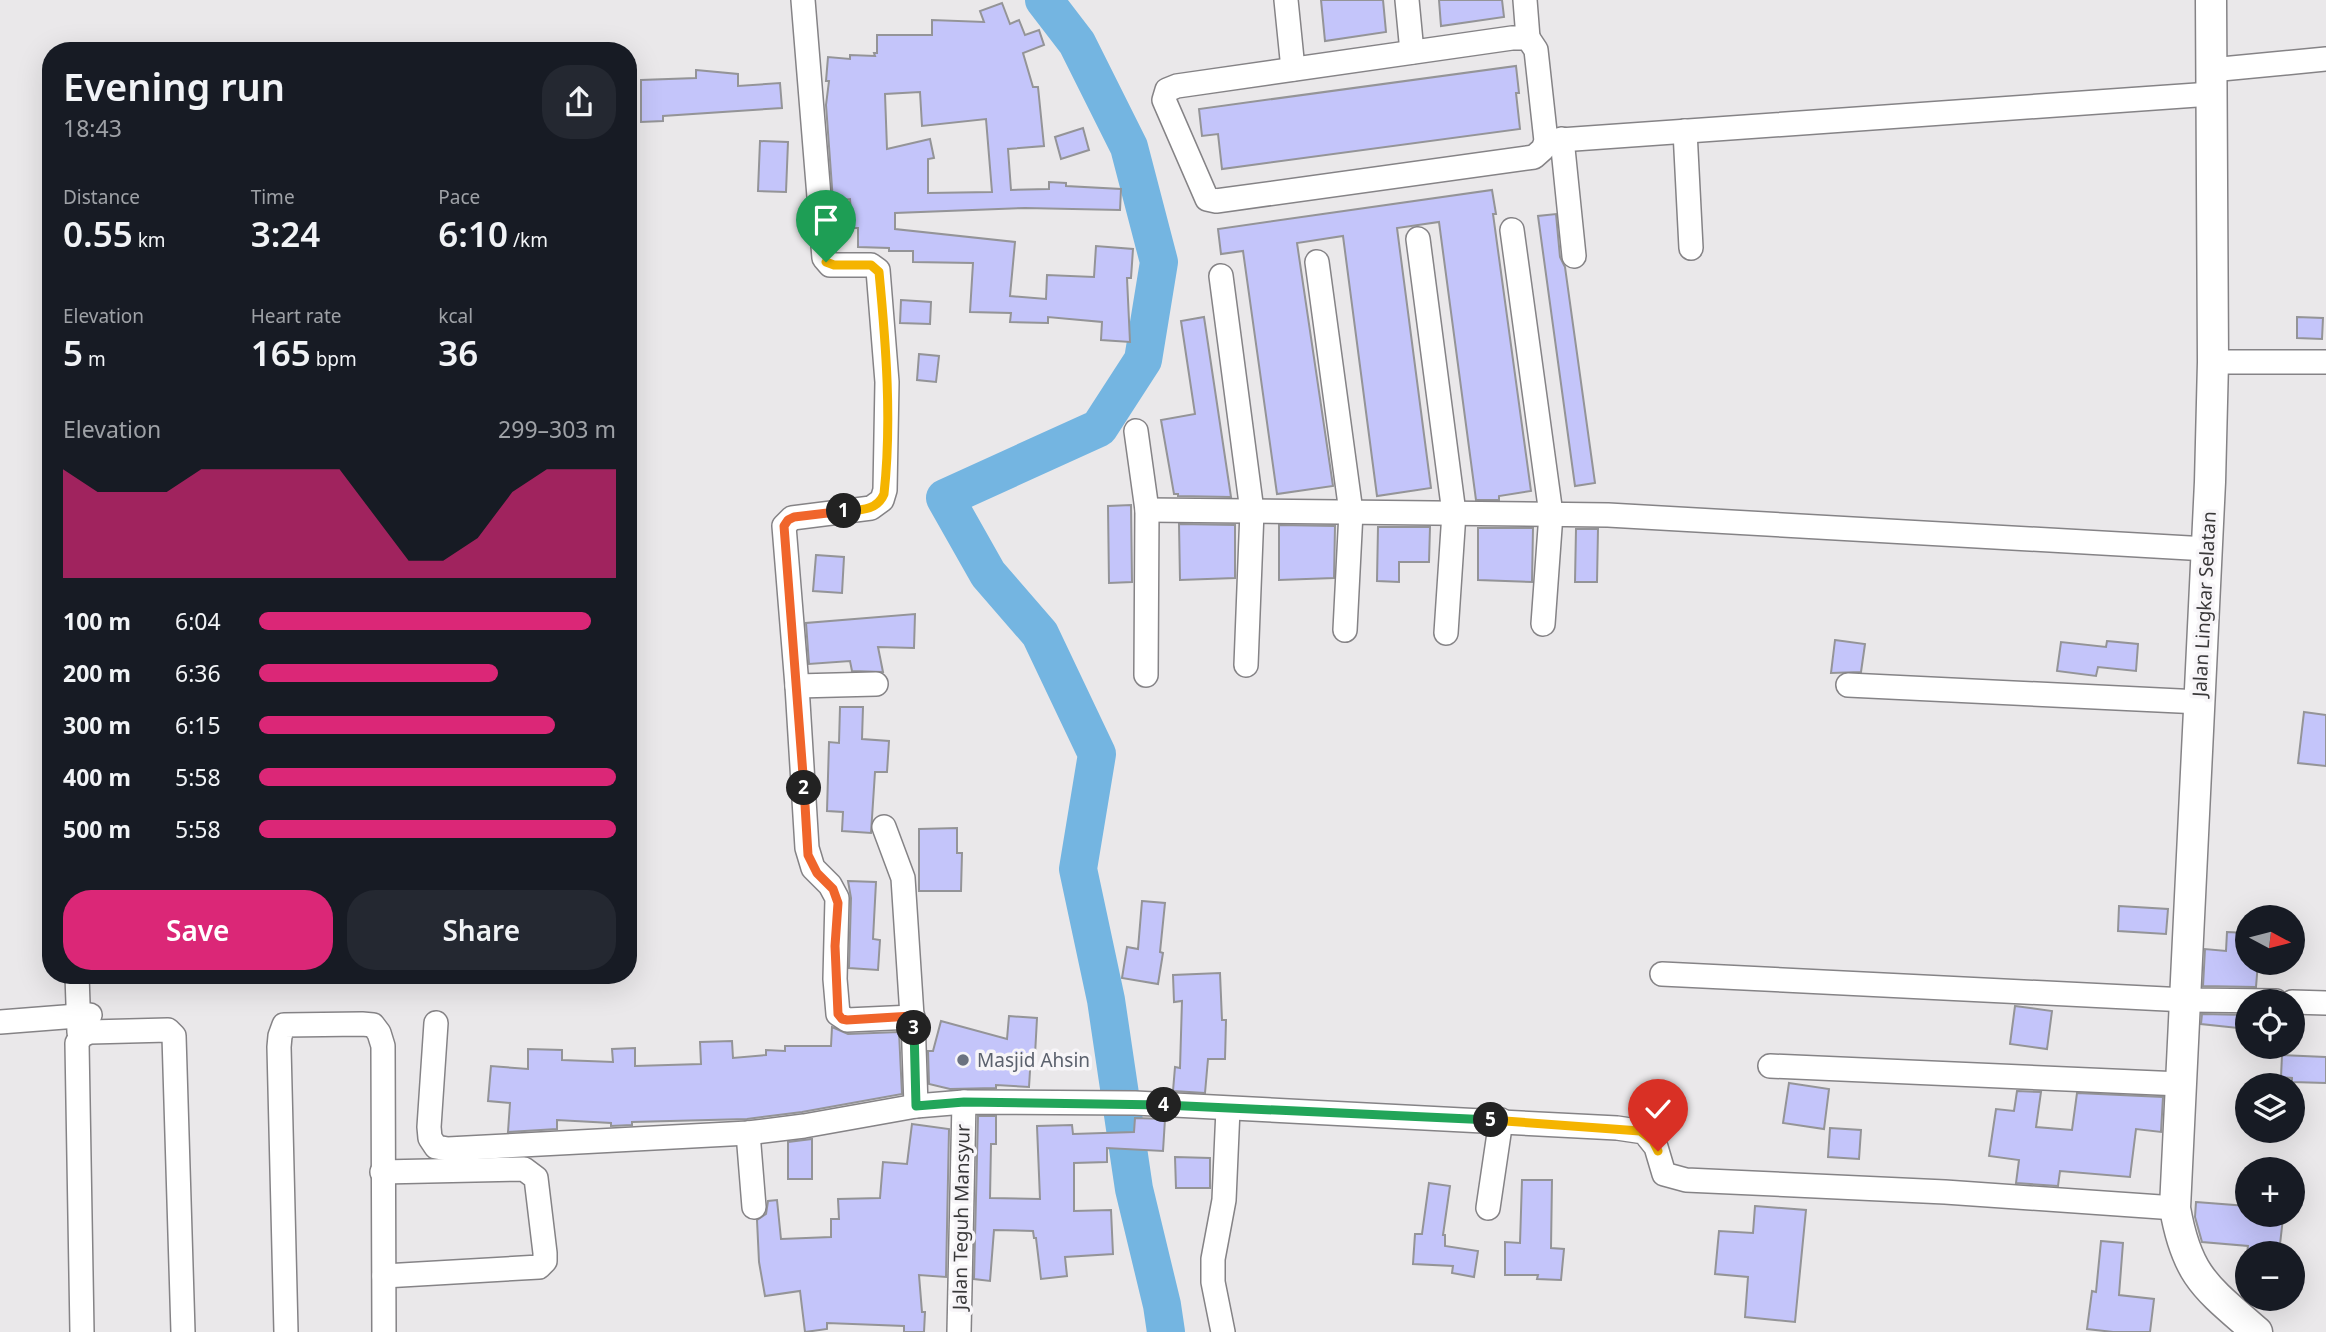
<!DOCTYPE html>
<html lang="en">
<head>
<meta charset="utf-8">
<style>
	body { margin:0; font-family:"Noto Sans",sans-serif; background:#242831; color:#f1f3f6; height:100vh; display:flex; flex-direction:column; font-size:26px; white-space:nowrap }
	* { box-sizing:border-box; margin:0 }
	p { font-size:23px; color:#9ea1a6 }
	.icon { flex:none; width:38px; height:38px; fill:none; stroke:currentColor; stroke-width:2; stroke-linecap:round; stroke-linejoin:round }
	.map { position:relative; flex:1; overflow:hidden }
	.drawer { position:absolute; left:42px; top:42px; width:595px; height:942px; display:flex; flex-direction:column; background:#171b24; border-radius:28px; box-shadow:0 7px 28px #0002 }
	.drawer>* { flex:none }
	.needle { width:46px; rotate:97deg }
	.fabs { position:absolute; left:2235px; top:905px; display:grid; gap:14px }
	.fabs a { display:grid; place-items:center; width:70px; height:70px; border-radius:50%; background:#171b24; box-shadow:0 7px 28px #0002; font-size:35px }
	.pin { position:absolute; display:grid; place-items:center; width:60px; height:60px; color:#fff; margin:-72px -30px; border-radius:50% 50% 50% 0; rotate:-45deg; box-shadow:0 0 7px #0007 }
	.pin .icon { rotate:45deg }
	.km { position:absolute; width:35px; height:35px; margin:-18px; border-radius:50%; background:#222; color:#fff; font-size:19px; line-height:35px; text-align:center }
	.round { display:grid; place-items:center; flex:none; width:74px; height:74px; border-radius:28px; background:#242831 }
	.overview { display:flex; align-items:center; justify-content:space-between; height:119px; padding:0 21px }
	h1 { font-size:38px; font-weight:600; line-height:52px }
	.stats { display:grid; grid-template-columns:repeat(3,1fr); gap:10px; height:119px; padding:7px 21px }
	.stats div { display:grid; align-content:center }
	.stats b { font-size:35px; font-weight:600 }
	.stats small { font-size:19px; font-weight:400 }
	.stats p { font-size:19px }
	.chart { height:196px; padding:14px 21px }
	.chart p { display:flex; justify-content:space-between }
	.chart svg { width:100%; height:126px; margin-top:7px; fill:#db2777; opacity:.7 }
	.button { display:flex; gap:14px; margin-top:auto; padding:14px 21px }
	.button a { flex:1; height:80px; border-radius:28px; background:#db2777; color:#fff; font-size:28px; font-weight:600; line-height:80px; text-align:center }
	.button a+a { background:#242831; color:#f1f3f6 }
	ul { padding:0 21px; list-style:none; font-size:23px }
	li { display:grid; grid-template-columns:112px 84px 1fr; align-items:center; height:52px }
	li i { height:18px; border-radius:9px; background:#db2777 }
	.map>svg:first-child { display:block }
</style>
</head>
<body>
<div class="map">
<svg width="2326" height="1332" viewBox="0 0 2326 1332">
	<rect width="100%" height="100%" fill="#eae8ea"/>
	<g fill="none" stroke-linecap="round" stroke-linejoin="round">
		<path stroke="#74b5e1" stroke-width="38" d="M1044,0L1077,43L1129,147L1159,262L1143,360L1099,428L945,498L988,574L1040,634L1097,754L1078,869L1106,1000L1134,1189L1162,1305L1166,1332"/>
	</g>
	<g fill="#c4c5fa" stroke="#949497" stroke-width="2" fill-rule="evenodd">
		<path d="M1321,0H1383L1386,32L1325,41Z"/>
		<path d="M1439,0H1502L1504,17L1441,26Z"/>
		<path d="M1002,3L1010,24L1019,20L1025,35L1039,30L1044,45L1023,53L1033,87H1038L1044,146L1008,149L1011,190L1049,189V182L1066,183V186L1121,189L1120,210L1025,208L895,213V229L1015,242L1010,296L1046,299L1047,275L1094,277L1096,246L1133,249L1131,278H1127L1130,342L1101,340L1102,322L1048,317V323L1010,322L1011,313L970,312L973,263L913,262V251H889V248L858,247V228H852L850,199L833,201L826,105L829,81H826L828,57L850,59V55L875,56L874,53H877V35H932V20L984,22L980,11ZM920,92L922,126L986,119L992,192L928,193V159L934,158L930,139L887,149L885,94Z"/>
		<path d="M1516,66L1519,93H1516L1520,129L1222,169L1218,134L1202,136L1199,109Z"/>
		<path d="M696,70L738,74V86L780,83L782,108L663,116V121L641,122V80L696,78Z"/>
		<path d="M1083,128L1089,150L1061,159L1055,137Z"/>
		<path d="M760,141L788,142L786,192L758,191Z"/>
		<path d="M1492,190L1496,214H1493L1531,491L1499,496V500H1476L1439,222L1397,228L1431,488L1377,496L1343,236L1297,243L1333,486L1277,494L1243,251L1221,254L1218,229Z"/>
		<path d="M1556,214L1560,257L1565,267L1595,483L1575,486L1538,216Z"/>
		<path d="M901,300L931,302L930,324L900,323Z"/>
		<path d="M1204,317L1231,497L1178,496V494H1174L1161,420L1195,414L1181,321Z"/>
		<path d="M2297,317L2323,318L2322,339L2297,338Z"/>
		<path d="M919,354L939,356L936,382L917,380Z"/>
		<path d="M1131,505L1132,582L1109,583L1108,506Z"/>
		<path d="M1179,524L1235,525V578L1180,580Z"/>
		<path d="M1279,525L1335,526L1334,578L1279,580Z"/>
		<path d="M1378,527H1430L1429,562H1399V582L1377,581Z"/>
		<path d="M1478,528H1533L1532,582L1478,580Z"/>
		<path d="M1576,529H1598L1597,582H1575Z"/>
		<path d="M816,555L844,557L842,593L813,591Z"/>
		<path d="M915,614L914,648L878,647L883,672L852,671L850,661L809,664L806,623Z"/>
		<path d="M1835,640L1865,644L1861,672L1831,673Z"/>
		<path d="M2107,641L2138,644L2136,671L2098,667L2096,676L2057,671L2061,642L2106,647Z"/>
		<path d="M840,707H863L862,739L889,741L887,772H875L871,833L842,831L843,812L827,811L829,742L839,743Z"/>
		<path d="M2304,712L2326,715V766L2298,763Z"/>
		<path d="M957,828V853H962L961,891H919V829Z"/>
		<path d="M848,881L876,882L873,939L880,940L878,970L849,968L851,898Z"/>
		<path d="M1142,901L1165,903L1160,952L1163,953L1158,984L1122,978L1127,947L1138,949Z"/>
		<path d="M2119,906L2168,909L2166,934L2118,931Z"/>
		<path d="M2227,932L2247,933V962H2258L2256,987L2203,986L2205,949L2226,951Z"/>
		<path d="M1220,973L1222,1020H1226L1225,1059H1208L1205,1093L1173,1091L1175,1067L1180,1068L1182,1001L1174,1002L1173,975Z"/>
		<path d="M2015,1006L2052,1011L2047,1049L2010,1044Z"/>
		<path d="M2202,1014L2247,1015V1029L2201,1024Z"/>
		<path d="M1009,1016L1037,1018L1035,1055H1031L1029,1087L996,1085V1088L950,1089L929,1084L928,1051H933L941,1021L1007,1039Z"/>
		<path d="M832,1027L848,1034L899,1032L902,1094L802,1112L747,1119L632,1122V1125L611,1126V1123L557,1120V1129L508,1132L510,1103L488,1101L491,1066L528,1069V1049L562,1050V1060L613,1062L612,1049L635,1048V1066L701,1064L700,1042L732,1041L733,1058L766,1055V1050L785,1051V1046H831Z"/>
		<path d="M2282,1055L2326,1057V1083L2292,1082V1078L2281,1077Z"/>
		<path d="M1789,1083L1829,1089L1824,1129L1783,1123Z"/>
		<path d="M2017,1091L2041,1092L2036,1127L2072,1130L2077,1093L2163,1097L2161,1132L2136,1129L2130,1177L2060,1171L2058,1186L2016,1183L2019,1160L1989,1156L1996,1109L2014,1111Z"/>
		<path d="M978,1116H996V1144H991L990,1198L1040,1199L1037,1126L1072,1125L1073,1134L1134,1132L1135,1118L1165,1119L1163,1151L1107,1148V1162L1074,1163V1211L1111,1210L1113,1254L1065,1257L1067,1276L1041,1279L1036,1238H1034L1033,1231L994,1230L990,1281L974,1279Z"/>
		<path d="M912,1124L949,1129L946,1277L919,1275L922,1312H925L924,1332H904V1326L827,1323V1329L805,1332L800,1291L765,1296L759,1262L757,1220L766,1214L768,1201L777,1200L781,1239L831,1237V1219H839L838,1199L880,1198L883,1162L907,1164Z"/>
		<path d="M1830,1128L1861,1130L1859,1159L1828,1157Z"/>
		<path d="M812,1139V1179H788V1142Z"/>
		<path d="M1175,1157L1210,1158V1188H1176Z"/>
		<path d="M1522,1180H1552L1551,1248L1564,1249L1561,1280L1537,1279L1538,1275H1505V1242L1520,1243Z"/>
		<path d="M1429,1183L1450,1186L1443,1235H1445V1246L1478,1251L1474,1277L1452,1273L1453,1266L1413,1264L1415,1234H1422Z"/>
		<path d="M2196,1202L2247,1206V1215L2283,1218L2279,1253H2247L2248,1246L2202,1242L2195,1217Z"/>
		<path d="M1755,1206L1806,1210L1795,1322L1745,1317L1748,1277L1715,1274L1719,1231L1753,1233Z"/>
		<path d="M2101,1241L2123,1243L2119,1295L2154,1299L2150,1332H2113L2087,1329L2092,1291L2096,1292Z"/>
	</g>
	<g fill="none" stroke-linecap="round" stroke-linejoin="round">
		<defs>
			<g id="minor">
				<path d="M803,0L824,258L830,265H871L878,270L887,382L885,490L882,500L871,508L792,518L784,526L797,686L807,848L813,868L830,885L837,898L835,979L838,1014L847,1020L913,1017L916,1106"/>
				<path d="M1286,0L1293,69"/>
				<path d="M1407,0L1412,52"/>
				<path d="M1525,0L1528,38"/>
				<path d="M1512,38H1528L1536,50L1546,141L1543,149L1534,157L1216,201L1207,199L1164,100L1167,90L1177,86Z"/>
				<path d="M2211,70L2326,59"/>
				<path d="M1685,131L1691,248"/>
				<path d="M1562,139L1574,256"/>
				<path d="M1546,141L2211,94"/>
				<path d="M1512,230L1551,514L1543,624"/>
				<path d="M1418,239L1454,513L1446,633"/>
				<path d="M1317,262L1351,512L1345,630"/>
				<path d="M1221,276L1252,511L1246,665"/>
				<path d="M2213,362H2326"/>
				<path d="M1136,431L1147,510L1146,675"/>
				<path d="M1147,510L1608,515L2207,549"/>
				<path d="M1848,685L2200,702"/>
				<path d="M797,686L876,684"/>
				<path d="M884,827L903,878L912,1016"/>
				<path d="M1662,974L2186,1000L2276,1001"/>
				<path d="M77,975L79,1032"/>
				<path d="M2292,1002L2326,1003"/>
				<path d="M0,1022L90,1015"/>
				<path d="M436,1023L429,1127L430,1138L436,1147L448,1149L748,1133L804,1126L916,1106L964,1102L1135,1103L1617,1128L1644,1132L1656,1147L1664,1174L1686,1180L1945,1192L2175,1208"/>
				<path d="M1770,1066L2181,1084"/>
				<path d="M748,1133L754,1207"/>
				<path d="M382,1172L524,1169L536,1178L545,1253V1261L539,1267L384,1276"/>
				<path d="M1488,1208L1501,1120"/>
				<path d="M82,1332L77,1043L82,1035L90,1032L168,1030L174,1036L183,1332"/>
				<path d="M286,1332L279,1047L280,1036L284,1025L362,1024L373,1025L379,1033L383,1046L384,1332"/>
				<path d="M959,1332L964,1102"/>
				<path d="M1223,1332L1213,1282V1259L1224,1200L1228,1109"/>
			</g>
			<path id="tertiary" d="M2211,0L2213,362L2210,482L2175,1208C2187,1277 2207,1288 2257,1332"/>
		</defs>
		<use href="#minor" stroke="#858386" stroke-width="26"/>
		<use href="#tertiary" stroke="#858386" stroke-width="33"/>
		<use href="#minor" stroke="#fff" stroke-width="23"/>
		<use href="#tertiary" stroke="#fff" stroke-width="30"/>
	</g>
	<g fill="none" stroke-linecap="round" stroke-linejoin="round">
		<defs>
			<path id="split-1" d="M826,262L834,265H871L879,272C886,345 892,421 884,494C877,511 860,510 844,511"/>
			<path id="split-2" d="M804,788L784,526L788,520L794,517L844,511"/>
			<path id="split-3" d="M804,788L808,855L817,873L833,889L838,903L835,946L838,1014L842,1019L847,1020L912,1016L914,1028"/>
			<path id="split-4" d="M914,1028L916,1106L964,1102L1164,1105"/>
			<path id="split-5" d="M1164,1105L1491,1120"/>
			<path id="split-6" d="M1491,1120L1640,1131L1653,1141L1658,1151"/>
		</defs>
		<use href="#split-1" stroke="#fff" stroke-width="14"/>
		<use href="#split-2" stroke="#fff" stroke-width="14"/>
		<use href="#split-3" stroke="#fff" stroke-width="14"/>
		<use href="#split-4" stroke="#fff" stroke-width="14"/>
		<use href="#split-5" stroke="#fff" stroke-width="14"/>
		<use href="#split-6" stroke="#fff" stroke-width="14"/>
		<use href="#split-1" stroke="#f5b400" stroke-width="9"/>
		<use href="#split-2" stroke="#f0652b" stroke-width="9"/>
		<use href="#split-3" stroke="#f0652b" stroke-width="9"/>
		<use href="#split-4" stroke="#22a559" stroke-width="9"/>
		<use href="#split-5" stroke="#22a559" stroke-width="9"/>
		<use href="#split-6" stroke="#f5b400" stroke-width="9"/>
	</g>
	<circle fill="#6b7280" stroke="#f7f5f8" stroke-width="2.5" cx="963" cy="1060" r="7"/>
	<g text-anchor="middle" stroke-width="7" stroke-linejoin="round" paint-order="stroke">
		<g font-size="19" fill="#393839" stroke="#f7f5f8">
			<text transform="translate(2204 604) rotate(-87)" y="7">Jalan Lingkar Selatan</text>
			<text transform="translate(961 1217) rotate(-89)" y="7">Jalan Teguh Mansyur</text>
		</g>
		<g font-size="19" fill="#5b616d" stroke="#f7f5f8" text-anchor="start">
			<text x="977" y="1067">Masjid Ahsin</text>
		</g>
	</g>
</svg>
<div class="fabs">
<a><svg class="needle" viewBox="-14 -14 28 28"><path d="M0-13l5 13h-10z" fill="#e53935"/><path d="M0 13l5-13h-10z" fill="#9ea1a6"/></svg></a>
<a><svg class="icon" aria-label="locate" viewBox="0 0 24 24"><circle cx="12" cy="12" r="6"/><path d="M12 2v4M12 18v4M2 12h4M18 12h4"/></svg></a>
<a><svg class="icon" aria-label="layers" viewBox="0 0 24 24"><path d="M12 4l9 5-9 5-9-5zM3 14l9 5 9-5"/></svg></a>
<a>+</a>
<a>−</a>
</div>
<div class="pin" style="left:826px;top:262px;background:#1e9e55"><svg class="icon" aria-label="arrive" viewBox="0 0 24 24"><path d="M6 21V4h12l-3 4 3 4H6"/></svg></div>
<div class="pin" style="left:1658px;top:1151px;background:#d93025"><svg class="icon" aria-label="check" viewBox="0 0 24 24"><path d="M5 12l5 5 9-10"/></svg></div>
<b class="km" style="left:844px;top:511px">1</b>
<b class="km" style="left:804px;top:788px">2</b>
<b class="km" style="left:914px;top:1028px">3</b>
<b class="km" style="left:1164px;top:1105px">4</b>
<b class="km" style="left:1491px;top:1120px">5</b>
<section class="drawer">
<div class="overview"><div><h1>Evening run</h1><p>18:43</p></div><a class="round"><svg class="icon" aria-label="share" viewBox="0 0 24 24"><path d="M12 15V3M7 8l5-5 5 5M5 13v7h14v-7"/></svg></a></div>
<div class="stats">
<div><p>Distance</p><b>0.55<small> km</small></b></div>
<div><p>Time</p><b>3:24</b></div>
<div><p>Pace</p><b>6:10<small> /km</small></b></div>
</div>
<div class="stats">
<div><p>Elevation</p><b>5<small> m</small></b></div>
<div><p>Heart rate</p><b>165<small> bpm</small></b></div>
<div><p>kcal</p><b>36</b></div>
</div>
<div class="chart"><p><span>Elevation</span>299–303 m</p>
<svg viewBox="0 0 160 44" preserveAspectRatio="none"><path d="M0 44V6L10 14L20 14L30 14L40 6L50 6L60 6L70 6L80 6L90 22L100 38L110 38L120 30L130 14L140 6L150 6L160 6V44z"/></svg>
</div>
<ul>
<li><b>100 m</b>6:04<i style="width:93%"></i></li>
<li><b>200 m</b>6:36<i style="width:67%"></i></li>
<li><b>300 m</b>6:15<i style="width:83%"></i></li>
<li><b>400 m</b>5:58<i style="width:100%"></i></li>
<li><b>500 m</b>5:58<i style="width:100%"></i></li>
</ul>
<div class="button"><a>Save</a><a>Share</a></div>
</section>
</div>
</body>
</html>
